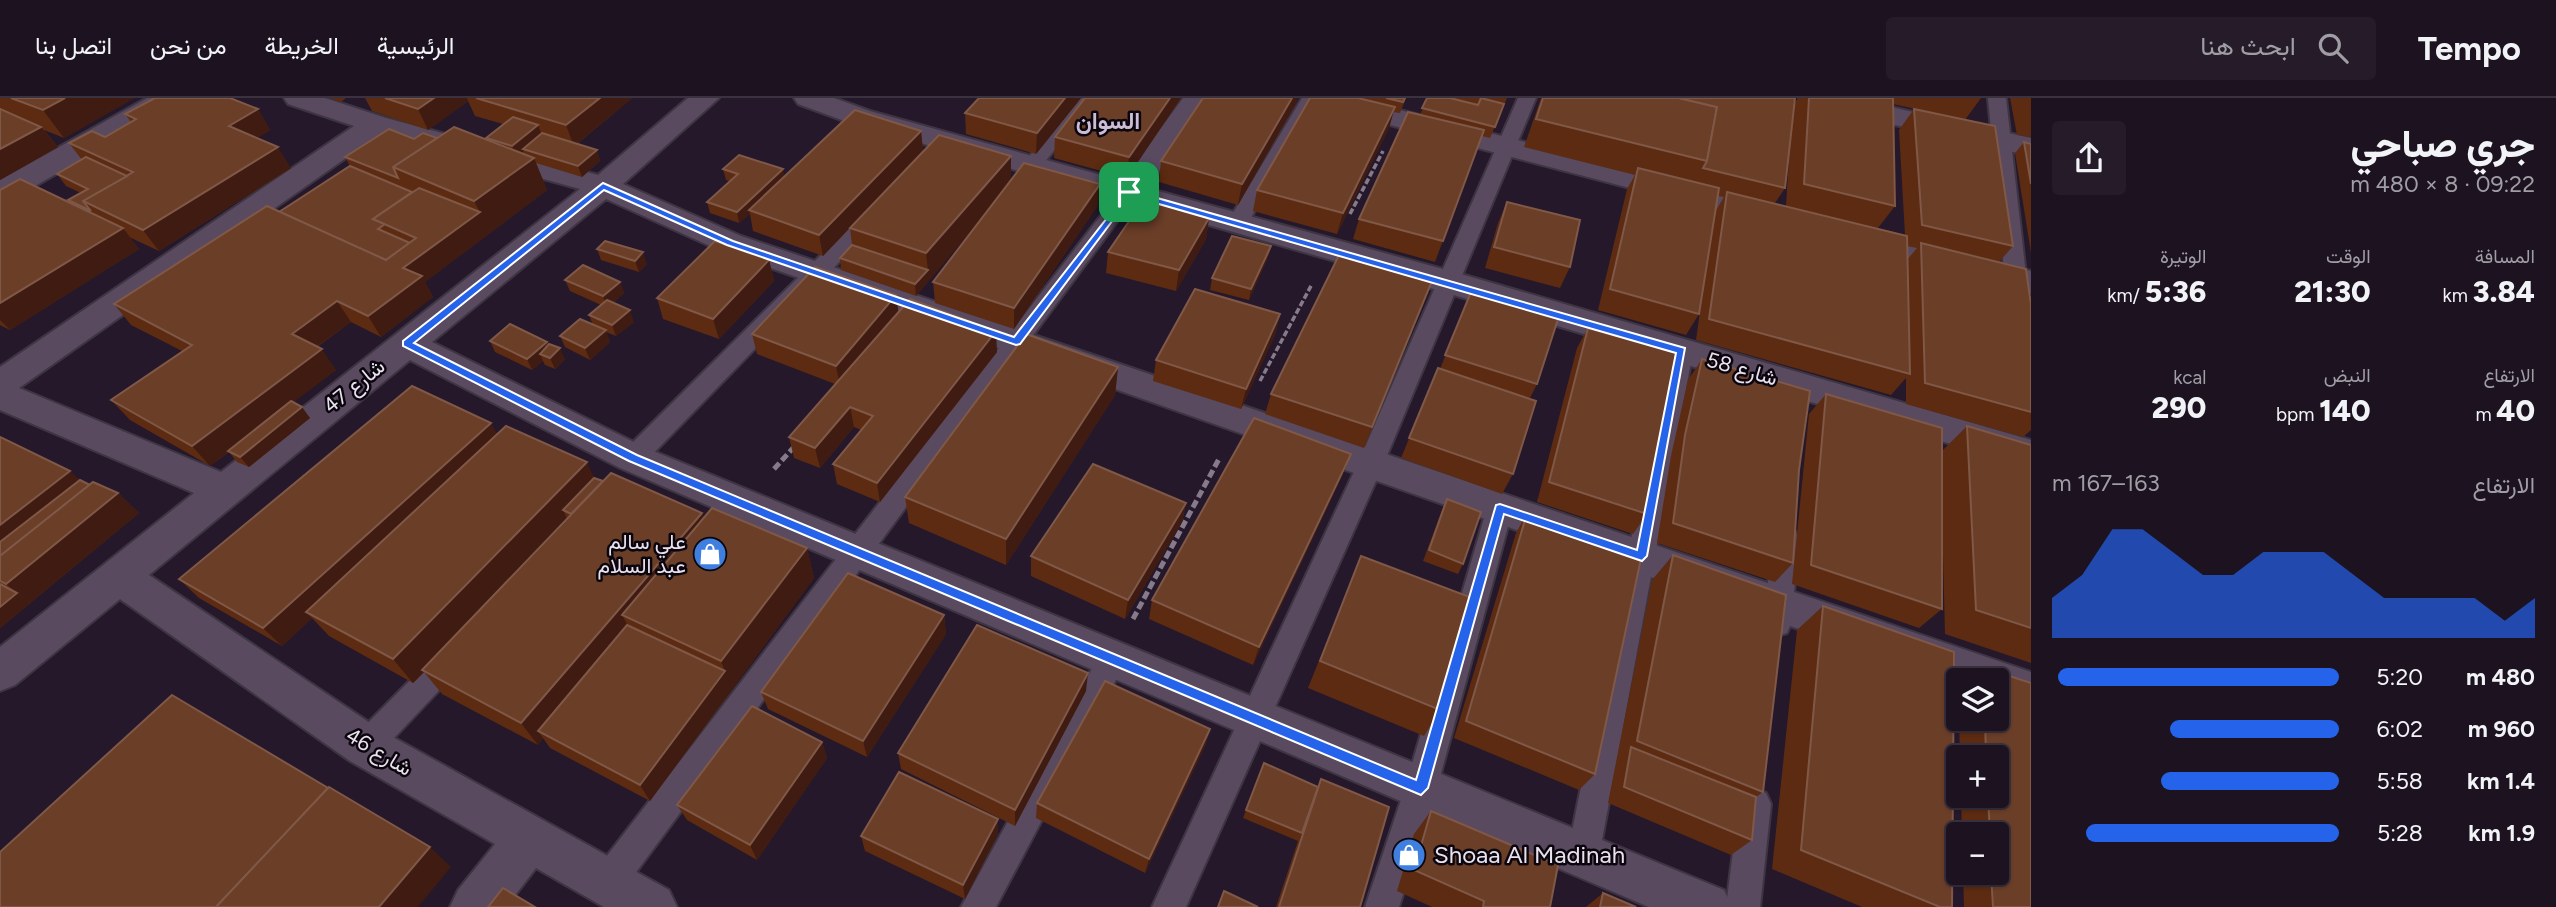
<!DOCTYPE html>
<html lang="ar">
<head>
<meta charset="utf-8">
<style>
	body { margin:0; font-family:Figtree,Vazirmatn,sans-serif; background:#251b29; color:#f1f3f6; direction:rtl; height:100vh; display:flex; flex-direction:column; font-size:26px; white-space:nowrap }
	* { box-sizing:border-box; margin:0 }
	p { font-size:23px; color:#a09ea5 }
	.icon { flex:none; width:38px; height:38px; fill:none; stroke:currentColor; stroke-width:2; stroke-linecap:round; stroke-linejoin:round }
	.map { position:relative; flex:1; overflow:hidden; direction:ltr }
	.side { display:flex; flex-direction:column; background:#1c1220; width:525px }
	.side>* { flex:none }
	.tools { position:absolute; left:1946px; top:570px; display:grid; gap:14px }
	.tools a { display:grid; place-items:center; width:63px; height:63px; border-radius:7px; background:#1c1220; box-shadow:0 2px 5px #0004,0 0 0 2px #3a323e; font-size:35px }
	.pin { position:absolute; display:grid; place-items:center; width:60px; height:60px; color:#fff; margin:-30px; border-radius:14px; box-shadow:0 4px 10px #0006 }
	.round { display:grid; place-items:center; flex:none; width:74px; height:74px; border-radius:7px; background:#251b29 }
	.head { display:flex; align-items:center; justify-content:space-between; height:119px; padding:0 21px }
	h1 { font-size:38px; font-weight:800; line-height:52px }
	.figures { display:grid; grid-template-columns:repeat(3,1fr); gap:10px; height:119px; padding:7px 21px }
	.figures div { display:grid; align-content:center }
	.figures b { font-size:30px; font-weight:800 }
	.figures small { font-size:19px; font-weight:400 }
	.figures p { font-size:19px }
	.chart { height:196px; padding:14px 21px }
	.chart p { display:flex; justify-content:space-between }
	.chart svg { width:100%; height:126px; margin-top:7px; fill:#2563eb; opacity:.7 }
	ul { padding:0 21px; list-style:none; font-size:23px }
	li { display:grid; grid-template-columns:112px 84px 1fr; align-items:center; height:52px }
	li i { height:18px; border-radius:9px; background:#2563eb }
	header { display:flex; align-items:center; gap:42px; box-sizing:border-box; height:98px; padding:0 35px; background:#1c1220; border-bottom:2px solid #3a323e }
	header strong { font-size:33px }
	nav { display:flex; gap:38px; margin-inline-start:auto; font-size:24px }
	.search { width:490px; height:63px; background:#251b29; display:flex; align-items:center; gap:18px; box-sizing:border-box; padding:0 24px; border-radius:7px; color:#a09ea5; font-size:26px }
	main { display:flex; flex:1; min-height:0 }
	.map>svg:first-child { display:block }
</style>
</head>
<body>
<header>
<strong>Tempo</strong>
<div class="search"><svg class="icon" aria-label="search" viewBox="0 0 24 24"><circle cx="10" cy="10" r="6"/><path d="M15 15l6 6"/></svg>ابحث هنا</div>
<nav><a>الرئيسية</a><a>الخريطة</a><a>من نحن</a><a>اتصل بنا</a></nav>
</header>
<main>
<section class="side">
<div class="head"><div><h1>جري صباحي</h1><p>09:22 · 8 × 480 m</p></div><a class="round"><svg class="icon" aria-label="share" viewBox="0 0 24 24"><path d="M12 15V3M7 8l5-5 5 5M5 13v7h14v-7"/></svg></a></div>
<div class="figures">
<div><p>المسافة</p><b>3.84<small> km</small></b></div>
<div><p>الوقت</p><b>21:30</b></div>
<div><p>الوتيرة</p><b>5:36<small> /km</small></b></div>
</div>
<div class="figures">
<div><p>الارتفاع</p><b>40<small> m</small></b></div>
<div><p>النبض</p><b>140<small> bpm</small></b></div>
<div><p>kcal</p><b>290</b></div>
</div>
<div class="chart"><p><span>الارتفاع</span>163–167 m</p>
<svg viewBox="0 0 160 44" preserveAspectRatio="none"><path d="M0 44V30L10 22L20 6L30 6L40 14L50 22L60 22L70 14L80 14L90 14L100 22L110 30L120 30L130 30L140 30L150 38L160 30V44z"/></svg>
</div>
<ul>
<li><b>480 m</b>5:20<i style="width:98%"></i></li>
<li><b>960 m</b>6:02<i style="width:59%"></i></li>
<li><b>1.4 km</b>5:58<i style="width:62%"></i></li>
<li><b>1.9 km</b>5:28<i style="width:88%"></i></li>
</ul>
</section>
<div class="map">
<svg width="2031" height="809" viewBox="0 0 2031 809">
	<rect width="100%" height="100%" fill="#25182b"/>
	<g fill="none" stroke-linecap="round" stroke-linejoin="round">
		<defs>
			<g id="service">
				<path d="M1078,0H1097L1039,71H1025L1022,67L1025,63Z"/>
				<path d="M1302,0H1320L1245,130H1231L1227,125Z"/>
				<path d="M1518,0H1536L1384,365L1186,809H1152L1358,365Z"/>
				<path d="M1988,0H2006L2029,204L2026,209L2018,212L2010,209L2007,204Z"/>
				<path d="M1129,88L1136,90L1139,94L1136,98L620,796L608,801L596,796L591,784L596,772L1122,90Z"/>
				<path d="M876,107L883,109L886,114L883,119L642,367L633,370L624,367L620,360L624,353L869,109Z"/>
				<path d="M1681,245L1689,247L1693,253L1599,758L1595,769L1583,774L1571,769L1567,758L1669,253L1673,247Z"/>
				<path d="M1500,400L1509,403L1513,410L1437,690L1399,809H1365L1405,690L1487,410L1491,403Z"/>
				<path d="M1786,431L1796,434L1799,442L1791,526L1787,535L1777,538L1767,535L1763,526L1773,442L1776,434Z"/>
				<path d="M455,543L465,547L470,556L465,565L377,658L366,662L355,658L351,648L355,638L445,547Z"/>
				<path d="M1112,548L1122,552L1127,561L996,809H961L1102,552Z"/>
				<path d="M1755,691L1766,695L1771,706L1760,809H1726L1739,706L1744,695Z"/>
			</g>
			<g id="minor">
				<path d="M147,0H181L177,6L11,102L0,104V82Z"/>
				<path d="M284,0H325L386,20L598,77L688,0H719L623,86L741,138L2031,574V612L1997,600V583H1958V587L719,152L606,101L432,244L646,350L1724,792L1732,809H1649L620,370L410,262L149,477L382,633L669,792L677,809H604L536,770L506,809H450L458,792L495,746L350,663L120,501L15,587L0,593V549L194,395L0,312V269L354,28L288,6ZM380,36L580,91L221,374L19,290Z"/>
				<path d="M794,0H834L870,13L1122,83L1183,0H1211L1147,90L1461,176L2031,342V370L1437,192L850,25L798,6Z"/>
				<path d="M1306,0H1353L1782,110L1786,117L1782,124L1771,127L1310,6Z"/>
				<path d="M1799,0H1850L2031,40V58L1803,6Z"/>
				<path d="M1857,129L2031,173V195L1846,146L1841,139L1846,132Z"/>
			</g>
		</defs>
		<use href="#service" stroke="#3e3543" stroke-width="4"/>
		<use href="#minor" stroke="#3e3543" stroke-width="4"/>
		<g stroke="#867b8b" stroke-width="3.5" stroke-dasharray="6 2.5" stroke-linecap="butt">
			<path d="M1350,116L1383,53"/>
			<path d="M1260,283L1312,186"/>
		</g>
		<g stroke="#867b8b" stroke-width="5" stroke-dasharray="8 3.5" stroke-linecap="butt">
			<path d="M774,371L794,349"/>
			<path d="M1133,521L1220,359"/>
		</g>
		<use href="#service" fill="#594a60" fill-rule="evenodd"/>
		<use href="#minor" fill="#594a60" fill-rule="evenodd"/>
	</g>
	<g fill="#5c2b11" fill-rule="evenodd">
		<path d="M0,0H134L64,40L44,32L58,49L0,82Z"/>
		<path d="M330,0H346L341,4Z"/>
		<path d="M365,0H632L577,46L597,52L600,63L582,79L536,65L547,92L425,184L433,199L381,239L351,224L317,249L336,272L293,304L310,320L249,369L237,364L229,354L210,368L130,322L111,302L182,253L131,227L114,206L279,114L350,68L345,59L414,41L437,40L487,42L486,40L503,26L475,18L468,3L428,32L372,13Z"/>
		<path d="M1081,0L1036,56L966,36L965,15Z"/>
		<path d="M1085,0H1181L1127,80L1054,60L1055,39Z"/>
		<path d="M1203,0H1297L1296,5L1238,107L1159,84L1161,63Z"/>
		<path d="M1310,0H1406L1400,15L1393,14L1389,30L1337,136L1253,113L1257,92Z"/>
		<path d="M1427,0H1507L1490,40L1482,38L1435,164L1353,141L1359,121L1420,17Z"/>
		<path d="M1541,0H1795V5L1798,0H1981L1965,22L2013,148L1999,164L2031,207V332L2023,339L1906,306V280L1891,297L1696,242L1705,178L1699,216L1686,237L1598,212L1627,91L1635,77L1524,49ZM1893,6L1951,19L1914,11L1899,32L1905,137L1878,130L1895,108ZM1790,44L1786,108L1775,105L1785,90ZM1718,98L1724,99L1715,114ZM1907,148L1917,150L1907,162Z"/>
		<path d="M2010,0H2031V39L2017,37Z"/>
		<path d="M258,11L270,32L257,40L291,70L159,153L129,139L139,151L10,232L0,227V92L70,105L68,102L81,95L66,88L57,76L82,62L69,45L105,39L131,24L125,16Z"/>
		<path d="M921,33L923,53L823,158L753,133L750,116L739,125L710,115L707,104L730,83L726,82L723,71L785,78Z"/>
		<path d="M2024,44L2031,46V155L2015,55Z"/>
		<path d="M1011,83L1098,107L1014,231L935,205L933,184L983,118L916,198L841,172L840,160L852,147L850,130Z"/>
		<path d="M1507,104L1570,169L1560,190L1485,170L1498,125Z"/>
		<path d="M1209,120L1206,141L1176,193L1106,175L1108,154Z"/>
		<path d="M1271,148L1268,159L1249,202L1210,192L1212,180Z"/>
		<path d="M597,151L647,166L639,174L601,162Z"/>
		<path d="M769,162L774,183L719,241L663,221L657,200Z"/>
		<path d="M565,182L620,184L624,195L613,205L634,224L616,238L606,234L610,244L590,262L565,249L560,238L593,227L589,217L601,207L570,193Z"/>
		<path d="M1432,183L1364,350L1265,316L1271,296Z"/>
		<path d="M1471,194L1537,286L1530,300L1513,376L1502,396L1401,360L1438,270L1440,271Z"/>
		<path d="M896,197L898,214L997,254L880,404L837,386L833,366L861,332L854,329L820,370L794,360L789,339L835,286L757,256L752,236Z"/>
		<path d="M1280,216L1275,237L1241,311L1153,283L1156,262Z"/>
		<path d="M1588,230L1647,416L1633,436L1537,404L1577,250Z"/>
		<path d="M490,243L565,261L555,271L545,267L543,263L532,272L495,254Z"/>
		<path d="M1702,261L1799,372L1793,465L1775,484L1657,445L1671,358L1688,282Z"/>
		<path d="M1118,269L1115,297L1006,467L909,425L905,399Z"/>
		<path d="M1826,296L1942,353L1967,328L2031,347V565L1945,536L1942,418V511L1919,530L1792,486L1809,316Z"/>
		<path d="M498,336L603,383L702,415L704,420L807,450L814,480L650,703L550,650L543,640L538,647L442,596L424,574L413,585L329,538L312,520L282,548L199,500L179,481Z"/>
		<path d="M0,339L90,387L118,395L139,415L0,530Z"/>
		<path d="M1343,376L1253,567L1149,521L1152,502Z"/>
		<path d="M1447,401L1463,466L1458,476L1423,463L1442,412Z"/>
		<path d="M1186,405L1182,424L1125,521L1031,478V458Z"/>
		<path d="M1527,415L1595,676L1579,692L1454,640L1516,435Z"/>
		<path d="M1673,457L1763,694L1756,699L1752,742L1731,757L1608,705L1652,482Z"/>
		<path d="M1361,458L1440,612L1424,638L1308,590Z"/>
		<path d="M1823,508L1952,809H1862L1772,771L1797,532Z"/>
		<path d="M944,517L946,536L867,659L768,611L761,594Z"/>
		<path d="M1982,569L2031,585V809H1964L1963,775H1997V737H1962L1961,698H1997V660H1960L1959,621H1997V583H1963Z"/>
		<path d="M1086,593L1015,728L901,671L898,655Z"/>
		<path d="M1210,631L1205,648L1145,775L1036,720L1037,705Z"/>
		<path d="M822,644L827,660L757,762L687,722L677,707Z"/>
		<path d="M1264,665L1318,689L1321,681L1360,809H1276L1298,743L1243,720Z"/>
		<path d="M1431,713L1550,809H1432L1397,793L1414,736Z"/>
		<path d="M998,721V736L965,801L865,753L861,738Z"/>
		<path d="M1603,795L1636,809H1586Z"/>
	</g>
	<g fill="#3f1b11">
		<path d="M65,0H134L64,40L43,12Z"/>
		<path d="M434,0H467L468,3L428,32L418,11Z"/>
		<path d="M600,0H632L574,48L566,27Z"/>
		<path d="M1065,0H1081L1036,56L1037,35Z"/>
		<path d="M1170,0H1181L1127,80L1129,59Z"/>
		<path d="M1292,0H1297L1296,5L1238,107L1242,86Z"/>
		<path d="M1395,9L1389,30L1337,136L1343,115Z"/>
		<path d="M258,11L270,32L242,49L229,28Z"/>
		<path d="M538,27L542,38L523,51L524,53L517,59L512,48Z"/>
		<path d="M41,29L58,49L0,82V51Z"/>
		<path d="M921,33L923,53L823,158L819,137Z"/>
		<path d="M278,49L291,70L159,153L143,132Z"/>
		<path d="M597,52L600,63L582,79L578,68Z"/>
		<path d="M1011,58V86L916,198L915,186L928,172L926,155Z"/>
		<path d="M534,60L547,92L425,184L433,199L381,239L368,218L391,172L480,114L474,103Z"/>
		<path d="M783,71L785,82L749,112L750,116L739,125L737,114Z"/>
		<path d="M1100,86L1098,107L1014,231V210Z"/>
		<path d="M1209,120L1206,141L1176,193L1179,172Z"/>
		<path d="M123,130L139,151L10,232L0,222V205Z"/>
		<path d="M1271,148L1268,159L1249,202L1251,191Z"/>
		<path d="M643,154L647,166L639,174L635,163Z"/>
		<path d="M769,162L774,183L719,241L713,221Z"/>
		<path d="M620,184L624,195L607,210L603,198Z"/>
		<path d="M896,197L899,218L840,288L836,268Z"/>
		<path d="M337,203L351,224L306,256L292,236Z"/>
		<path d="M630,212L634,224L616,238L612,227Z"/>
		<path d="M1280,216L1275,237L1241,311L1246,291Z"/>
		<path d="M606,232L610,244L590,262L585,250Z"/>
		<path d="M996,233L997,254L880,404L877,385Z"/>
		<path d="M547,244L552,255L540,256L543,263L532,272L527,261Z"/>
		<path d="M560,250L565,261L555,271L550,260Z"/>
		<path d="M322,251L336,272L210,368L192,348Z"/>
		<path d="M1118,269L1115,297L1006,467V441Z"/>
		<path d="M302,309L310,320L249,369L240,359Z"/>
		<path d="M850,309L854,329L820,370L815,350Z"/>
		<path d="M491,325L502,345L306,514L312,520L282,548L263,530Z"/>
		<path d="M1351,356L1343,376L1253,567L1259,549Z"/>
		<path d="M587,364L599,390L563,412L568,423L422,572L424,574L413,585L393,561Z"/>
		<path d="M70,373L91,393L0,465V427Z"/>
		<path d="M118,395L139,415L30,505L6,486Z"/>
		<path d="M1186,405L1182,424L1125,521L1128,502Z"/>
		<path d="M702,415L712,440L622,517L632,535L538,633L543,640L538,647L521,625Z"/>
		<path d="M807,450L814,480L650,703L640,687L725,573L721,563Z"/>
		<path d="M17,495L30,505L0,530V509Z"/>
		<path d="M944,517L946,536L867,659L863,643Z"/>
		<path d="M1088,575L1086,593L1015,728V712Z"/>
		<path d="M1210,631L1205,648L1145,775L1149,761Z"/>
		<path d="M822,644L827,660L757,762L750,747Z"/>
		<path d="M998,721V736L965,801L963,787Z"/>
		<path d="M430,749L451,769L418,809H379Z"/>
	</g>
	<g fill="#6b3e28" stroke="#7f5847" stroke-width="2">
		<path d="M11,0H65L43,12Z"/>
		<path d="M155,0H230L258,11L229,28L278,49L143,132L83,103L133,74L69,45L92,33L105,39L136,21L125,16Z"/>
		<path d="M385,0H434L418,11Z"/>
		<path d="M476,0H600L566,27Z"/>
		<path d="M979,0H1065L1037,35L965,15Z"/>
		<path d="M1085,0H1170L1129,59L1055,39Z"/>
		<path d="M1203,0H1292L1242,86L1161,63Z"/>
		<path d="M1310,0H1358L1395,9L1343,115L1257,92Z"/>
		<path d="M1386,0H1405L1403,4Z"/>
		<path d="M1427,0H1450L1478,7L1481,0L1504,6L1495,29L1422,10Z"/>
		<path d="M1543,0H1679L1717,9L1707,63L1536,21Z"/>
		<path d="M1679,0H1795L1785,90L1703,70L1707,63L1717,9Z"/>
		<path d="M1809,0H1893L1895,108L1804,86Z"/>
		<path d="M0,11L41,29L0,51Z"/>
		<path d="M1914,11L1995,28L2013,148L1922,127Z"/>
		<path d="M855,12L921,33L819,137L749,112Z"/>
		<path d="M1408,14L1484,32L1443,143L1359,121Z"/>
		<path d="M513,19L538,27L512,48L486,40Z"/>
		<path d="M454,29L534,60L474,103L393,69Z"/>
		<path d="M389,31L414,41L423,35L437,40L393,69L398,80L345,59Z"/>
		<path d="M542,35L597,52L578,68L523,51Z"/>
		<path d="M939,37L1011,58L926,155L850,130Z"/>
		<path d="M2024,44L2031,46V86Z"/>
		<path d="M739,57L783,71L737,114L707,104L738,76L723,71Z"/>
		<path d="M86,59L127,78L83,103L91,113L68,102L88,91L57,76Z"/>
		<path d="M1024,65L1100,86L1014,210L933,184Z"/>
		<path d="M350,68L412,94L373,121L385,126L378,131L410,145L386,162L279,114Z"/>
		<path d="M1638,70L1719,90L1699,216L1610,191Z"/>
		<path d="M20,81L123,130L0,205V92Z"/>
		<path d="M419,90L480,114L403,170L422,178L368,218L337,203L292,236L322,251L192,348L111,302L192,247L114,206L267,108L386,162L416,140L373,121Z"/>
		<path d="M1727,94L1907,138L1910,276L1709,221Z"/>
		<path d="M1507,104L1580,122L1570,169L1494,149Z"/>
		<path d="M1162,106L1209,120L1179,172L1108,154L1136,113Z"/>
		<path d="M1232,138L1271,148L1251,191L1212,180Z"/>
		<path d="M605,143L643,154L635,163L597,151Z"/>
		<path d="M715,143L769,162L713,221L657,200Z"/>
		<path d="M1921,145L2026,171L2031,207V314L1925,285Z"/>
		<path d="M852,147L928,172L915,186L840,160Z"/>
		<path d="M1340,155L1432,183L1372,329L1271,296Z"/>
		<path d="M583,167L620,184L603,198L565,182Z"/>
		<path d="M815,169L896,197L836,268L752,236Z"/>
		<path d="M1195,191L1280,216L1246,291L1156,262Z"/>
		<path d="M1471,194L1558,221L1537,286L1445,257Z"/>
		<path d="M910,201L996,233L877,385L833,366L873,318L850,309L815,350L789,339Z"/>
		<path d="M607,202L630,212L612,227L589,217Z"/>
		<path d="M580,221L606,232L585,250L560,238Z"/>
		<path d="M510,226L547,244L527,261L490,243Z"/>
		<path d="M1588,230L1676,255L1647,416L1549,384Z"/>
		<path d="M1026,236L1118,269L1006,441L905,399Z"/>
		<path d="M549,246L560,250L550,260L540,256Z"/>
		<path d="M1702,261L1810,293L1799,372L1793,465L1673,425L1685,337Z"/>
		<path d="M1438,270L1536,303L1513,376L1409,340Z"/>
		<path d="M412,288L491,325L263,530L179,481Z"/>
		<path d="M1826,296L1942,330V511L1811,467Z"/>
		<path d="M291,303L302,309L240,359L228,353Z"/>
		<path d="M1254,320L1351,356L1259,549L1152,502Z"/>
		<path d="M506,328L587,364L393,561L306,514Z"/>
		<path d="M1967,328L2031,347V530L1976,512Z"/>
		<path d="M0,339L70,373L0,427Z"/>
		<path d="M1093,366L1186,405L1128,502L1031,458Z"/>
		<path d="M611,375L702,415L521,625L422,572Z"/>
		<path d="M594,380L603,383L571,416L563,412Z"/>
		<path d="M80,382L90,387L0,458V444Z"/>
		<path d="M93,384L118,395L6,486L0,483V458Z"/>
		<path d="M1447,401L1481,414L1463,466L1429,452Z"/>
		<path d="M712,410L807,450L721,563L622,517Z"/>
		<path d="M1527,415L1642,456L1595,676L1466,623Z"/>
		<path d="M1673,457L1786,497L1763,694L1637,643Z"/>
		<path d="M1361,458L1475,501L1440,612L1320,563Z"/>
		<path d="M848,475L944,517L863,643L761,594Z"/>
		<path d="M0,486L17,495L0,509Z"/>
		<path d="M1823,508L1954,554L1952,809H1940L1801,752Z"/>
		<path d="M627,527L725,573L640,687L538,633Z"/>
		<path d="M977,527L1088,575L1015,712L898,655Z"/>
		<path d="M1982,569L2031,585V809H1993L1991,775H1997V737H1990L1988,698H1997V660H1986L1985,621H1997V583H1983Z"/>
		<path d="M1105,583L1210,631L1149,761L1037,705Z"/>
		<path d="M172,597L328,690L216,809H0V754Z"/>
		<path d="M752,608L822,644L750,747L677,707Z"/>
		<path d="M1631,649L1756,699L1752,742L1624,689Z"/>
		<path d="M1264,665L1318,689L1302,735L1246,712Z"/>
		<path d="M899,674L998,721L963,787L861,738Z"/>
		<path d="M1321,681L1389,709L1360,809H1279Z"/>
		<path d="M329,689L430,749L379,809H216Z"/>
		<path d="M1431,713L1558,767L1550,809H1483L1484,803L1414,772Z"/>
		<path d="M503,790L535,809H488Z"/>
		<path d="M1224,793L1258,809H1218Z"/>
		<path d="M1603,795L1636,809H1600Z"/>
	</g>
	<path fill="#2563eb" stroke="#fff" stroke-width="2" fill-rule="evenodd" d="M603,85L733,143L1014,239L1129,92L1685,250L1647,458L1642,463L1504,416L1428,690L1421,697L629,363L403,248V243ZM604,92L727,147L1016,247L1020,246L1131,98L1676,255L1637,452L1500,406L1496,407L1416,682L637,357L414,245Z"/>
	<defs>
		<symbol id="shop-disc" viewBox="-11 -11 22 22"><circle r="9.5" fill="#3f7fe0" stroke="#0b060e"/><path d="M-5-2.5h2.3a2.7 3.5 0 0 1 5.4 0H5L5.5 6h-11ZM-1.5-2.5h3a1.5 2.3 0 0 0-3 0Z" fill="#fff"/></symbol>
	</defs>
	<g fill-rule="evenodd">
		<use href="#shop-disc" x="691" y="437" width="38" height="38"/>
		<use href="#shop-disc" x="1390" y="738" width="38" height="38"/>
	</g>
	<g text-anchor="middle" stroke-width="5" stroke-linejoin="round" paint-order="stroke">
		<g font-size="21" fill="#e9e1ee" stroke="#0b060e">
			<text transform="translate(1742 271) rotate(16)" y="7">شارع 58</text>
			<text transform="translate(354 288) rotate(-39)" y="7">شارع 47</text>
			<text transform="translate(379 654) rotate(31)" y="7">شارع 46</text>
		</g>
		<g font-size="21" fill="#e9e1ee" stroke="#0b060e" text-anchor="end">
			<text x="686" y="451">علي سالم<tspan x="686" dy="24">عبد السلام</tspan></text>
		</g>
		<g font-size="23" font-weight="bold" fill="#cdbcd6" stroke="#0b060e">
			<text x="1108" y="31">السوان</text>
		</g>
		<g font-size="24" fill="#e9e1ee" stroke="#0b060e" text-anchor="start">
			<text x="1434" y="765">Shoaa Al Madinah</text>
		</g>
	</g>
</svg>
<div class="tools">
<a><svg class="icon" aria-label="layers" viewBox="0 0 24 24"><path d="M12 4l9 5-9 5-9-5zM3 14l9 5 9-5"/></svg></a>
<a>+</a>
<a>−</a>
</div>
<div class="pin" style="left:1129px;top:94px;background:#1e9e55"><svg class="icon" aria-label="arrive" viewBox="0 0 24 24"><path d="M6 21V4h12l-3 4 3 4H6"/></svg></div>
</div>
</main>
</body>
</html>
